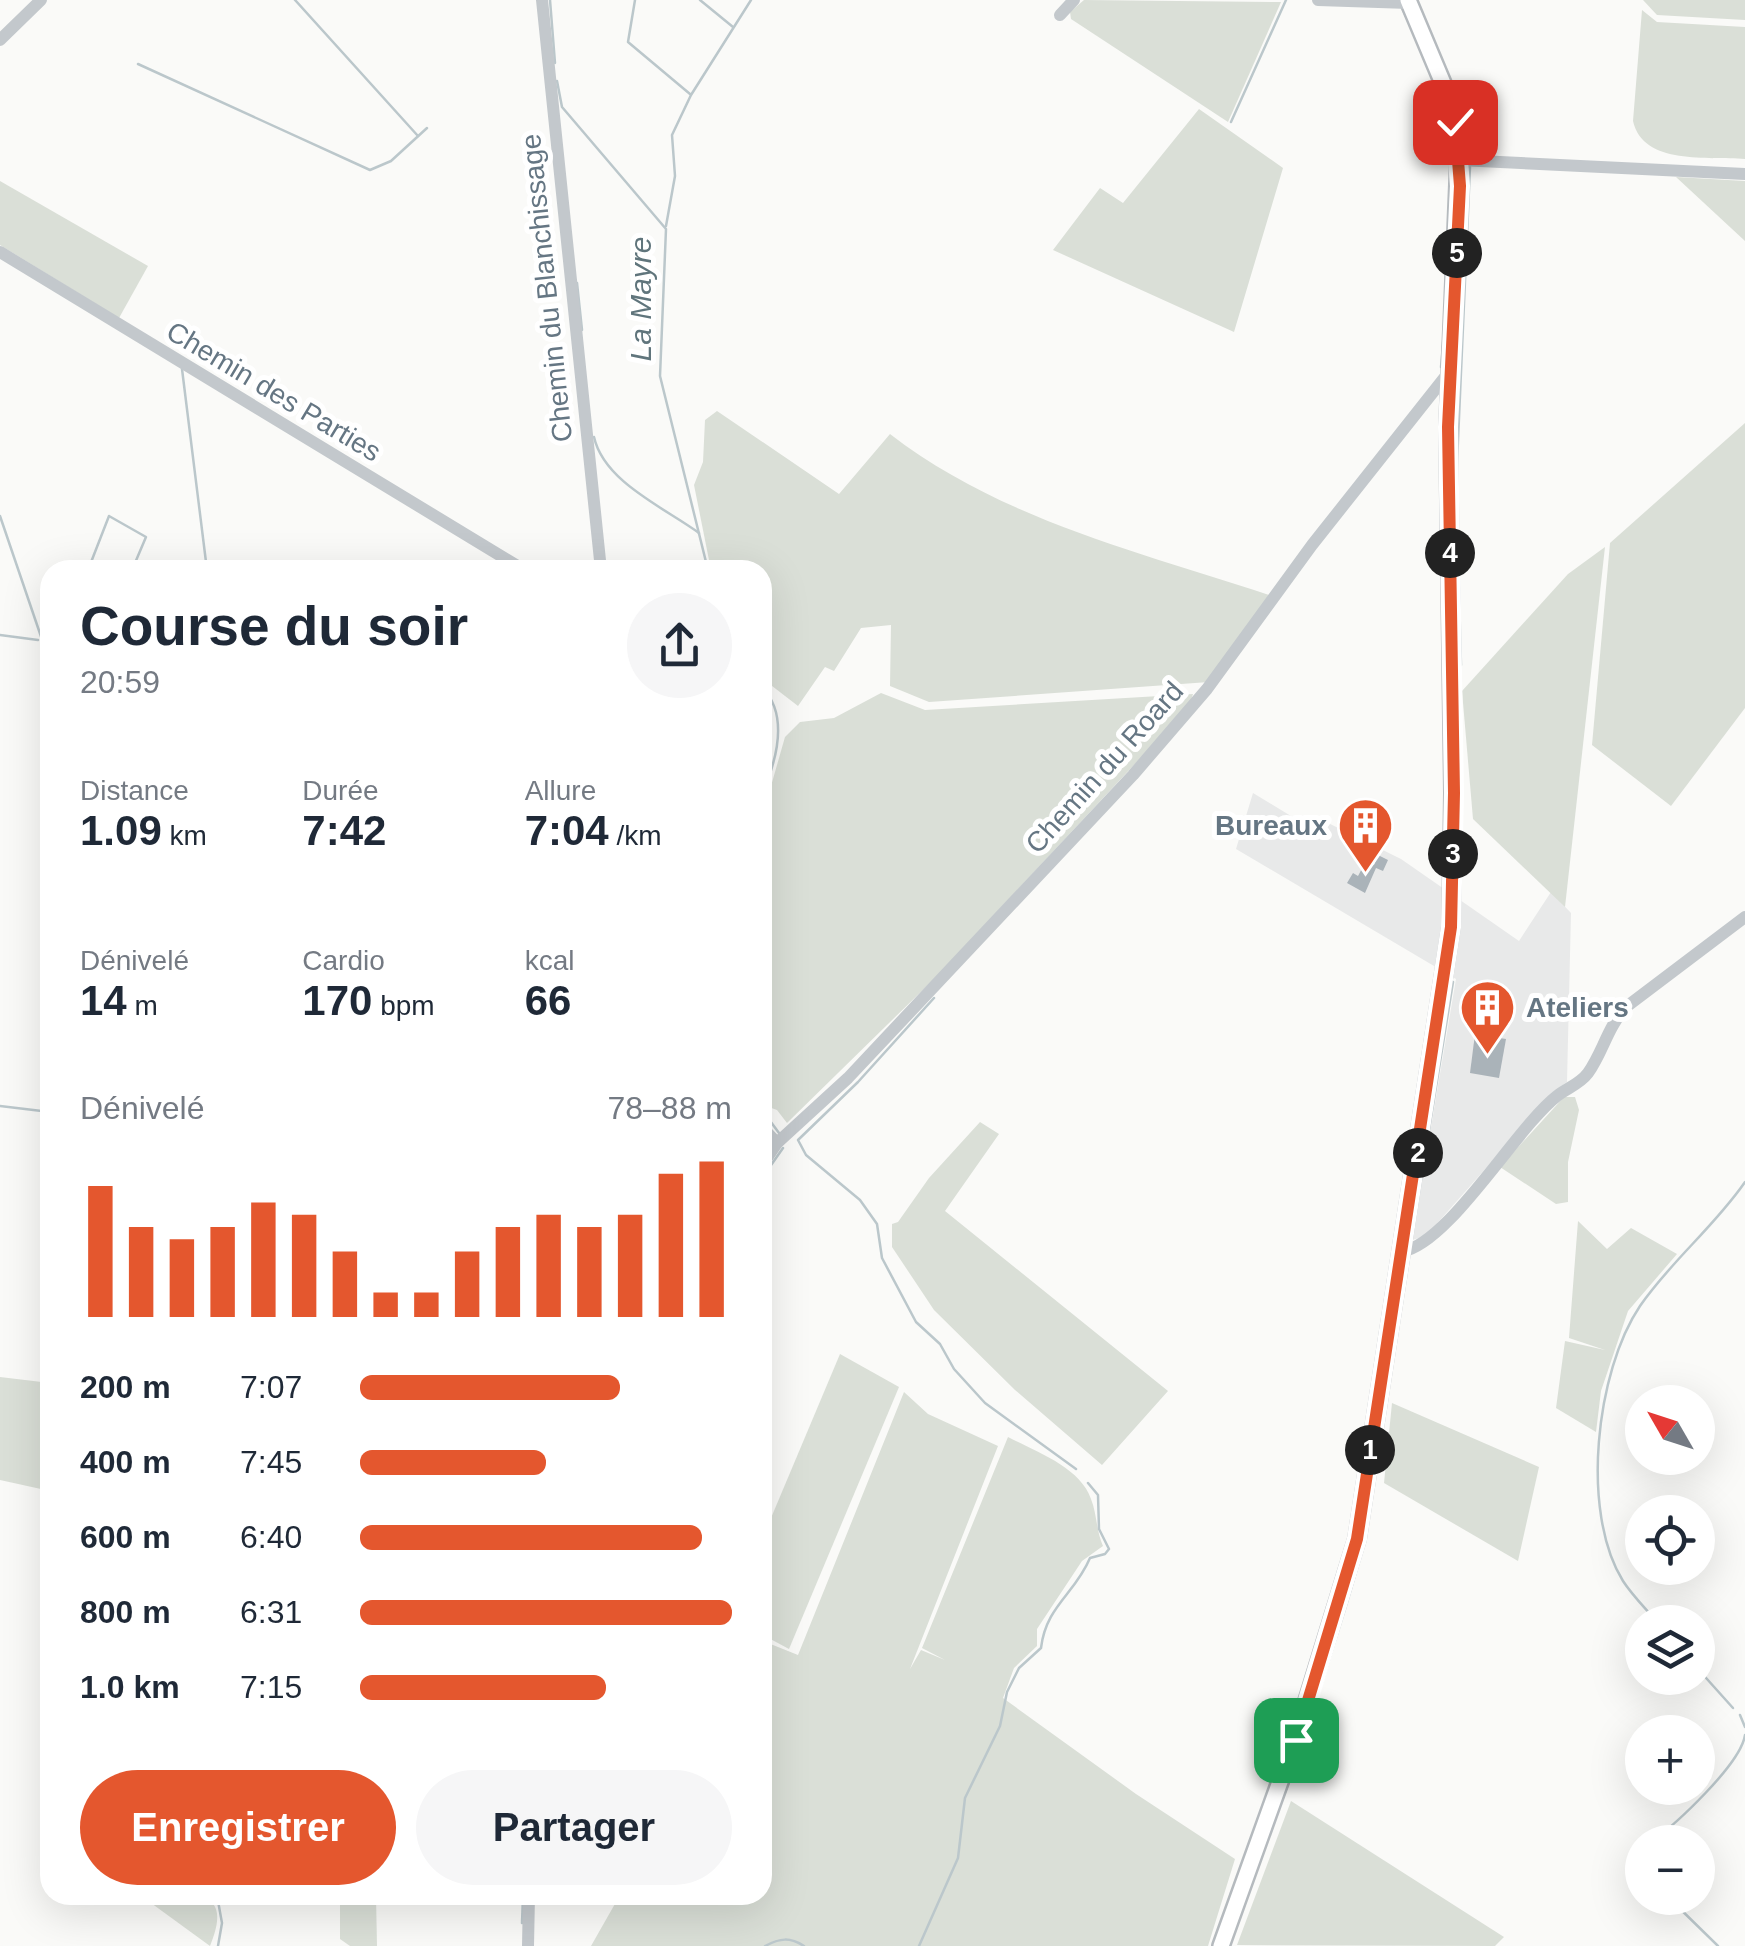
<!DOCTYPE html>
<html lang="fr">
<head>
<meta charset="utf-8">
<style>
	body { margin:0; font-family:Arial,sans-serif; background:#f6f6f7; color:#1f2937; height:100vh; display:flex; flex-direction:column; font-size:38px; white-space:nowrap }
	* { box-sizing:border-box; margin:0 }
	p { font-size:32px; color:#747a83 }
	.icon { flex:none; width:55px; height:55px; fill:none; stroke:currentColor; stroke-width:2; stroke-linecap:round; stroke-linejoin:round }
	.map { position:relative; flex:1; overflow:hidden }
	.sheet { position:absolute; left:40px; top:560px; width:732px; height:1345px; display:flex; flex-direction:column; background:#fff; border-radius:30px; box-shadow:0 10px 40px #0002 }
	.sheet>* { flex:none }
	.needle { width:65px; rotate:309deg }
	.buttons { position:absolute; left:1625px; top:1385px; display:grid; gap:20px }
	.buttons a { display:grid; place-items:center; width:90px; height:90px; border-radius:50%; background:#fff; box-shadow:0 10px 40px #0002; font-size:50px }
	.pin { position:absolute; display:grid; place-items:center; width:85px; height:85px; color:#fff; margin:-42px; border-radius:20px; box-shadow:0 5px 15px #0006 }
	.km { position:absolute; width:50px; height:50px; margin:-25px; border-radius:50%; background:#222; color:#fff; font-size:28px; line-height:50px; text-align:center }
	.round { display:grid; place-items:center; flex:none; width:105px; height:105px; border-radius:52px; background:#f6f6f7 }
	.headline { display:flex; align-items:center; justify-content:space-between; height:170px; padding:0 40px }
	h1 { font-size:55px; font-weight:600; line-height:75px }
	.figures { display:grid; grid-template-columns:repeat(3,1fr); gap:15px; height:170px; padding:10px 40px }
	.figures div { display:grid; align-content:center }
	.figures b { font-size:42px; font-weight:600 }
	.figures small { font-size:28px; font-weight:400 }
	.figures p { font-size:28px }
	.chart { height:280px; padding:20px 40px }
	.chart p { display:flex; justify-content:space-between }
	.chart svg { width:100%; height:180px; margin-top:10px; stroke:#e4572e; stroke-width:6 }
	.primary-button { display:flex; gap:20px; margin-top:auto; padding:20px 40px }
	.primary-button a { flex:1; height:115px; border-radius:60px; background:#e4572e; color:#fff; font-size:40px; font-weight:600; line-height:115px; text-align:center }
	.primary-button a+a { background:#f6f6f7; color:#1f2937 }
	ul { padding:0 40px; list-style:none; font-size:32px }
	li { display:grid; grid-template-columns:160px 120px 1fr; align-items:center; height:75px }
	li i { height:25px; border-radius:12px; background:#e4572e }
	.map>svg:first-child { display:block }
</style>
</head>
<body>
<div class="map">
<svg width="1745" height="1946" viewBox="0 0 1745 1946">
	<rect width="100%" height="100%" fill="#fafaf8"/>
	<path fill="#e8e9e9" d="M1253,793L1309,827L1314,816L1401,859L1519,941L1551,892L1571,913L1567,1082L1554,1091L1426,1236L1412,1240L1456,979L1236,849Z"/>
	<g fill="#dadfd7">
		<path d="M1084,0L1281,2L1228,122L1071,19L1070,12Z"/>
		<path d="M1643,0H1745V20L1657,15Z"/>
		<path d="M1642,10L1657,22L1745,27V159C1709,156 1643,166 1633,121Z"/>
		<path d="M1199,109L1283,168L1234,332L1053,250L1100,188L1123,203Z"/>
		<path d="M1676,177L1745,181V241Z"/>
		<path d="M0,181L148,266L119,318L0,245Z"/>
		<path d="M717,411L839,494L890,434C1000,519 1139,552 1269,595L1209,682L929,702L890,686L891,625L861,628L834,671L825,667L798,706L763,679L762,570H711L694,485L703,462L705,420Z"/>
		<path d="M1745,423V708L1671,806L1592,745L1610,543Z"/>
		<path d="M1605,547L1565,907L1473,819L1462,691L1568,574Z"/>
		<path d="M881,693L925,710L1193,694L1189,706L937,976L787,1123L777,1110L763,1105V814L785,737L800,722L834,718Z"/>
		<path d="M1564,1097H1575L1579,1110L1568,1162V1202L1556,1204L1500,1167Z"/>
		<path d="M980,1122L999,1134L945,1211L1168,1391L1102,1465L1015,1390L934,1310L892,1247V1224L898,1222L929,1178Z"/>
		<path d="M1578,1221L1607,1249L1631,1228L1677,1254L1628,1311L1601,1391L1596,1432L1556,1408L1565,1341L1605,1350L1569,1338Z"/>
		<path d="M840,1354L899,1387L789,1649L763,1635V1537Z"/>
		<path d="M0,1377L50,1383V1491L0,1480Z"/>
		<path d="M904,1392L928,1414L998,1446L910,1669L921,1650L945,1660L922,1648L1008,1437C1036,1452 1080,1467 1091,1499C1097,1514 1096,1530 1103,1546L1082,1561L1037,1629V1646L1014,1668L1003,1698L1136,1794L1235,1859L1208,1946H591L620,1895H762L763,1641L798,1655Z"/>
		<path d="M1392,1403L1539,1467L1518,1561L1384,1483Z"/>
		<path d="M1291,1801L1504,1937L1495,1946L1237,1945Z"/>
		<path d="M140,1895C184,1895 237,1882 210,1946Z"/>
		<path d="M340,1895H376L377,1946H350L340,1939Z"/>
	</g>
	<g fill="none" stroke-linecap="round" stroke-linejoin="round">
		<g stroke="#bbc7cb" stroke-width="2.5">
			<path d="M295,0L418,136"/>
			<path d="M550,0L555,63"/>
			<path d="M635,0L628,42L690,94"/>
			<path d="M700,0L733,27"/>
			<path d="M1403,10L1417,40"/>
			<path d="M138,64L370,170L391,161L427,128"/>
			<path d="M1430,71L1446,125"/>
			<path d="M557,81L562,107L666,229L660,376L708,570"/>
			<path d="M1459,108L1467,154"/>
			<path d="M1231,122L1286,0"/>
			<path d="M666,226L675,176L672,135L691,95L751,0"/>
			<path d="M577,283L582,330"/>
			<path d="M1441,367L1445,320"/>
			<path d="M182,369L207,570"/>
			<path d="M1441,393V410"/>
			<path d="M594,437C604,482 665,508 699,533"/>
			<path d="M0,516L50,663"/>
			<path d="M88,570L109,516L146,537L132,570"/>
			<path d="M0,635L38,640"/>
			<path d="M1461,665L1456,486L1470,167"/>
			<path d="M762,687C790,716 776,762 762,794"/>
			<path d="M934,998L858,1082L798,1140L806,1155L860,1200L877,1224L882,1258L916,1322L940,1344L954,1369L985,1403L1076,1469"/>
			<path d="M0,1106L50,1112"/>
			<path d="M762,1110L779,1133"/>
			<path d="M762,1178L783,1148"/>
			<path d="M1411,1241L1453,982"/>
			<path d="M1361,1465L1387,1295"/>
			<path d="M1657,1622C1646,1609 1632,1595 1623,1581C1580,1512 1596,1371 1640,1306C1671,1261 1714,1227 1745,1182"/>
			<path d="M1698,1669L1733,1708"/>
			<path d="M1740,1715L1745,1727"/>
			<path d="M1274,1820C1296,1768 1312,1714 1329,1660C1347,1603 1366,1548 1372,1489"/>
			<path d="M1651,1842C1675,1825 1741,1764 1745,1735"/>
			<path d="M1642,1851L1637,1871L1642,1877"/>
			<path d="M210,1895L218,1901L222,1923L218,1946"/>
			<path d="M1669,1898L1718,1946"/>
			<path d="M522,1923L523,1896"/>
			<path d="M1218,1932L1251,1841"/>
			<path d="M765,1946C780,1938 790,1937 804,1946"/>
			<path d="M919,1946L958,1858L965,1798L1000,1726L1007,1692L1019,1668L1041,1648C1046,1606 1075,1594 1090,1558L1105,1554L1109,1549L1099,1529L1098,1495L1088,1483"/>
		</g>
	</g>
	<g fill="#aab3b9">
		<path d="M1378,855L1388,860L1383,871L1376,868L1365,893L1347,883L1353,873L1358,876L1366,861L1374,865Z"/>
		<path d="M1475,1034L1506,1039L1499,1078L1470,1073Z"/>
	</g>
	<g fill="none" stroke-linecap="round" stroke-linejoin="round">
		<defs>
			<path id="major" d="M1221,1946L1295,1740L1357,1539L1451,927L1453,793L1448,427L1459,160L1450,100L1408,0"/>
		</defs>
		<use href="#major" stroke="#b5babe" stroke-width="20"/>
		<g stroke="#c3c8cc" stroke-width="12">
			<path d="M542,0L601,570"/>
			<path d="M1318,0L1409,3"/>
			<path d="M1060,15L1074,0"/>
			<path d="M0,40L41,0"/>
			<path d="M1459,160L1745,174"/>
			<path d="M0,252L524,570"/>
			<path d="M762,1127L777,1143"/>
			<path d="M762,1165L777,1143L848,1078L1133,775L1207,689L1312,545L1449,372"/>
			<path d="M1401,1252C1449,1244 1515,1129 1557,1096C1567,1088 1580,1084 1588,1073C1603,1052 1607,1028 1626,1007L1745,917"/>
			<path d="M528,1946L529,1895"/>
		</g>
		<use href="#major" stroke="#fff" stroke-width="15"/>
	</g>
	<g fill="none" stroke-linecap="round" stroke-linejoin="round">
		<defs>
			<path id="route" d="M1296,1740L1357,1539L1451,927L1454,793L1448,427L1460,186L1455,122"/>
		</defs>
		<use href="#route" stroke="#fff" stroke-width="20"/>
		<use href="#route" stroke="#e4572e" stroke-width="12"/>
	</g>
	<defs>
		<symbol id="building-pin" viewBox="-11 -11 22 30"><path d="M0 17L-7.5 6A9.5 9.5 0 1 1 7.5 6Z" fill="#e4572e" stroke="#fff"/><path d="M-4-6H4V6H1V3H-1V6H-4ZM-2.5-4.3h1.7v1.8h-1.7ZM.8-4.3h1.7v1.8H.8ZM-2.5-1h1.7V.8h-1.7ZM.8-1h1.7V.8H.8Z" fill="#fff"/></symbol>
	</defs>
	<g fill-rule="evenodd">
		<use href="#building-pin" x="1334" y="794" width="63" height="86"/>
		<use href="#building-pin" x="1456" y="976" width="63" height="86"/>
	</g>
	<g text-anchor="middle" stroke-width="10" stroke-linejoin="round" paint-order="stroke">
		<g font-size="28" fill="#657683" stroke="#fff">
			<text transform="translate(546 288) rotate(-96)" y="10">Chemin du Blanchissage</text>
			<text transform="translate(274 391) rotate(31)" y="10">Chemin des Parties</text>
			<text transform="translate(1104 767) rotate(-48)" y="10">Chemin du Roard</text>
		</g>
		<g font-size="28" font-weight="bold" fill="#657683" stroke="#fff" text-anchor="end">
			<text x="1327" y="835">Bureaux</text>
			<text x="1526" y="1017" text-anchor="start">Ateliers</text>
		</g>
		<g font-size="30" font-style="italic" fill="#60757c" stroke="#fff">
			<text transform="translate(641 299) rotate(-90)" y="10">La Mayre</text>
		</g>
	</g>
</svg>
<div class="buttons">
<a><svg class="needle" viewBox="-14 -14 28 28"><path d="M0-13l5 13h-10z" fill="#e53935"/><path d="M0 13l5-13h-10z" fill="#747a83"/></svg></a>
<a><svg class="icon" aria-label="locate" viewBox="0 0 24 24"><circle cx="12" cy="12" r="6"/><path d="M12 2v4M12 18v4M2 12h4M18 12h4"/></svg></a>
<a><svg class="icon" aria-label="layers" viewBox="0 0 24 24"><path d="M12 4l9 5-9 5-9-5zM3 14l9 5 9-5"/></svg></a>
<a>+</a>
<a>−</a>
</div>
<div class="pin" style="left:1296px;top:1740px;background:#1e9e55"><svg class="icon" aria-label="arrive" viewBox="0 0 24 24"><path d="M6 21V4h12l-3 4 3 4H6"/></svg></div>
<div class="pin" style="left:1455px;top:122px;background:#d93025"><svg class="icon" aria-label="check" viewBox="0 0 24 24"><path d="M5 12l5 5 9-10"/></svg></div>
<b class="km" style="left:1370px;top:1450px">1</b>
<b class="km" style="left:1418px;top:1153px">2</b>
<b class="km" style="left:1453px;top:854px">3</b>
<b class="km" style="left:1450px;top:553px">4</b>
<b class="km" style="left:1457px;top:253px">5</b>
<section class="sheet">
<div class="headline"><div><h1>Course du soir</h1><p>20:59</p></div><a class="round"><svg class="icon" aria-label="share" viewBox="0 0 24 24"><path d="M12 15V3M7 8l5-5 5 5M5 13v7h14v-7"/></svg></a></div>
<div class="figures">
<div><p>Distance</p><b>1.09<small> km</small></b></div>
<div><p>Durée</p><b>7:42</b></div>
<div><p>Allure</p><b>7:04<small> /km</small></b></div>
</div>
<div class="figures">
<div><p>Dénivelé</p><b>14<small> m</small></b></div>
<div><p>Cardio</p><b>170<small> bpm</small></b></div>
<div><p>kcal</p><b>66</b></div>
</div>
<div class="chart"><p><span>Dénivelé</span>78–88 m</p>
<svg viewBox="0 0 160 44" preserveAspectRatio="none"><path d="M5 44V12M15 44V22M25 44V25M35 44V22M45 44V16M55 44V19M65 44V28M75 44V38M85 44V38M95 44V28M105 44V22M115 44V19M125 44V22M135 44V19M145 44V9M155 44V6"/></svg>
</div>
<ul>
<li><b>200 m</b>7:07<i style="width:70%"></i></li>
<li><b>400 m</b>7:45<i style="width:50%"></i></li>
<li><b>600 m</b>6:40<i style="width:92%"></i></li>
<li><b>800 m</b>6:31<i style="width:100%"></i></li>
<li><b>1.0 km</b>7:15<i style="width:66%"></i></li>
</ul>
<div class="primary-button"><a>Enregistrer</a><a>Partager</a></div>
</section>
</div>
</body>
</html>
